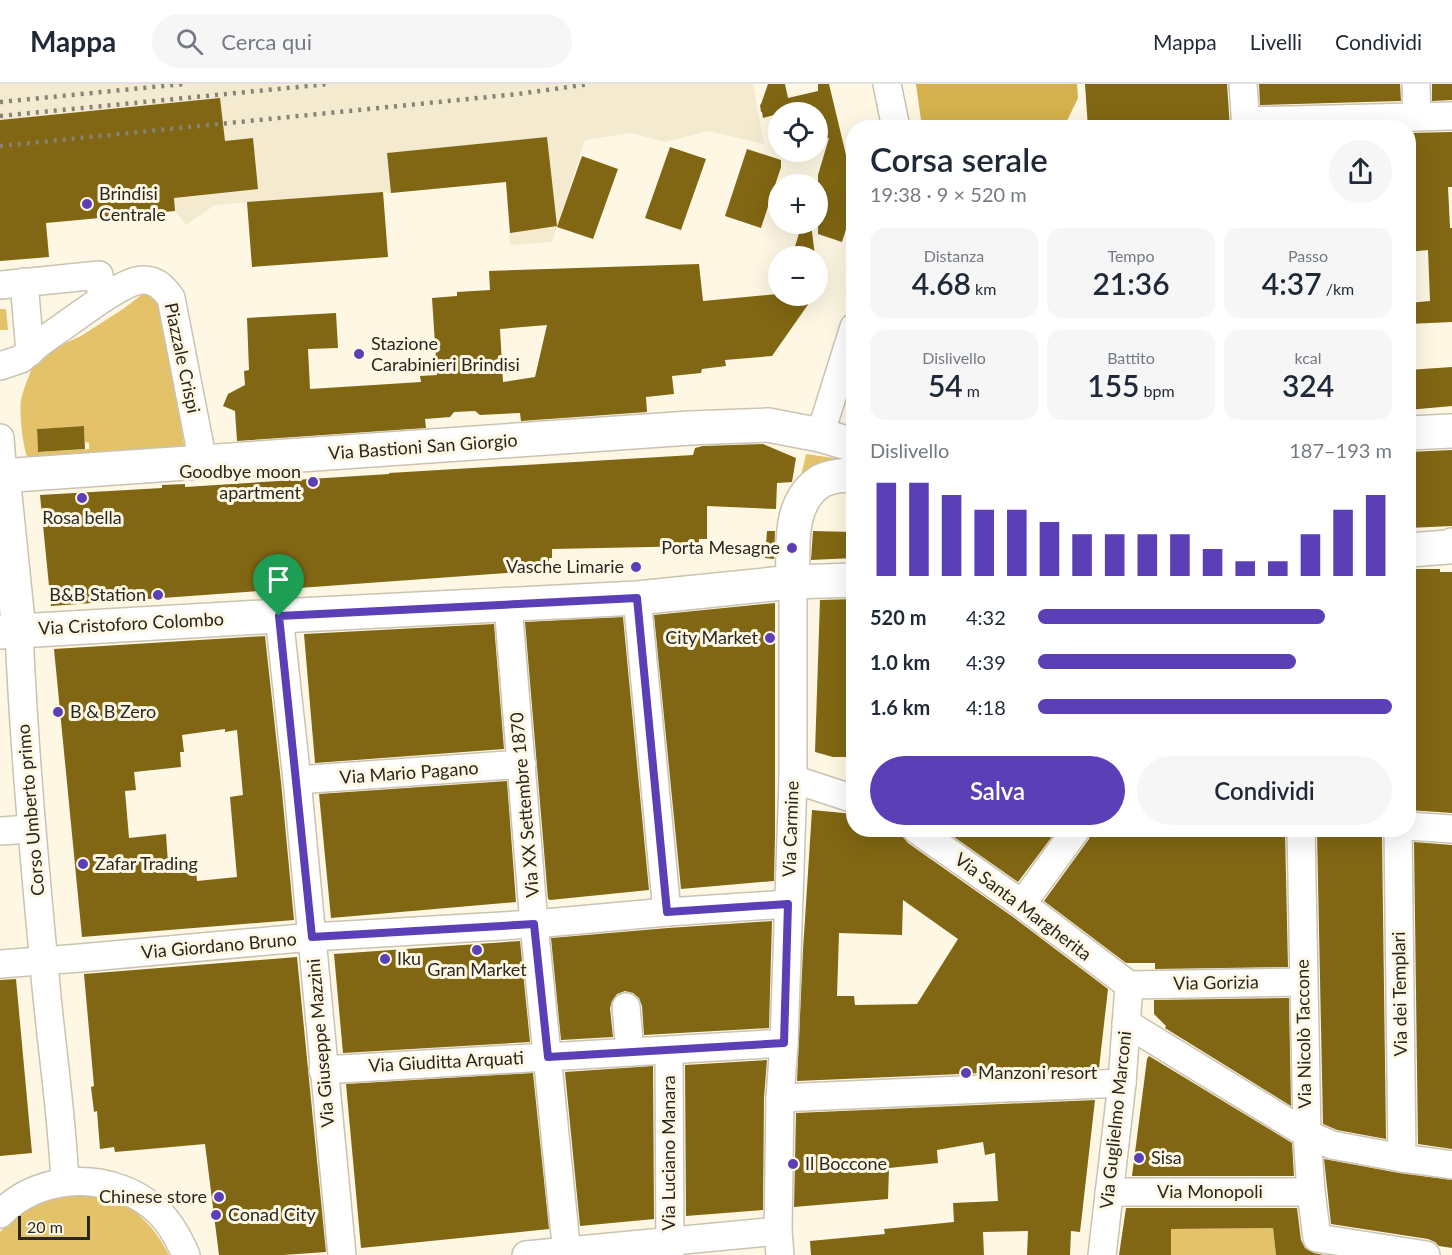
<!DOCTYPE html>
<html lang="it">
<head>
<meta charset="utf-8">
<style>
	body { margin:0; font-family:Lato,sans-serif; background:#f6f6f7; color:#1f2937; height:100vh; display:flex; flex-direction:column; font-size:22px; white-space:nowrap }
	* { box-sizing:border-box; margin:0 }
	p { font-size:20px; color:#747a83 }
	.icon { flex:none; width:33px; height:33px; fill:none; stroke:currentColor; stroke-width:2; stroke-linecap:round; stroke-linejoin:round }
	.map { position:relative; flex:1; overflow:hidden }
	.side { position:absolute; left:846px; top:36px; width:570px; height:717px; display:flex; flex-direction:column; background:#fff; border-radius:24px; box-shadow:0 6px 24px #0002 }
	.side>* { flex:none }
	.controls { position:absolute; left:768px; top:18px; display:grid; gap:12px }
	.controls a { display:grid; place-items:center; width:60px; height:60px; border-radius:50%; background:#fff; box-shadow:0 6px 24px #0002; font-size:30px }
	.scale { position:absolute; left:18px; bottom:15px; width:72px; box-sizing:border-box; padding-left:6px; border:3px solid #2a2720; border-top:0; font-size:16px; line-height:21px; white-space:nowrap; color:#2a2720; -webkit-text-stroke:4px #fef7e4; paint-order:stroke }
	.pin { position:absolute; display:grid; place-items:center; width:51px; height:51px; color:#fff; margin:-62px -26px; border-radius:50% 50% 50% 0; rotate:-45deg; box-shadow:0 0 6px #0007 }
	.pin .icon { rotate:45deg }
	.round { display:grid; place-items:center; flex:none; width:63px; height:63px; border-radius:32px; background:#f6f6f7 }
	.head { display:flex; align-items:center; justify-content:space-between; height:102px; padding:0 24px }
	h1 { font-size:33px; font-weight:600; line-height:45px }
	.metrics { display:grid; grid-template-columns:repeat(3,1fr); gap:9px; height:102px; padding:6px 24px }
	.metrics div { display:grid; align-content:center; border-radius:15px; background:#f6f6f7; text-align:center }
	.metrics b { font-size:30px; font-weight:600 }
	.metrics small { font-size:16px; font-weight:400 }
	.metrics p { font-size:16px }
	.chart { height:168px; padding:12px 24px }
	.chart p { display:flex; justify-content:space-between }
	.chart svg { width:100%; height:108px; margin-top:6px; stroke:#5b3fb7; stroke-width:6 }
	.button { display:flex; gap:12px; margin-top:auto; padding:12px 24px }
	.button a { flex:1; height:69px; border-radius:36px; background:#5b3fb7; color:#fff; font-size:24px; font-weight:600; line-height:69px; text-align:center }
	.button a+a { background:#f6f6f7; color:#1f2937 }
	ul { padding:0 24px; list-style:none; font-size:20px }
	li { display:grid; grid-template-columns:96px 72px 1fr; align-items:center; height:45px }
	li i { height:15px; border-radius:8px; background:#5b3fb7 }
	header { display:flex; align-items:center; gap:36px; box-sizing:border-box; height:84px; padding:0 30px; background:#fff; border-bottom:2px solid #e0e1e3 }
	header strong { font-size:28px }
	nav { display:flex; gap:33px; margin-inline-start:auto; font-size:21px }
	.search { width:420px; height:54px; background:#f6f6f7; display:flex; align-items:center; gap:15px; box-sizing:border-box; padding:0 21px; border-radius:33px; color:#747a83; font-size:22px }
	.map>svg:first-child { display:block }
</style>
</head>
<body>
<header>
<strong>Mappa</strong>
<div class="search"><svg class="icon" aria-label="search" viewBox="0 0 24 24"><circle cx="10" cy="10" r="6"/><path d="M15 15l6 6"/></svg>Cerca qui</div>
<nav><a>Mappa</a><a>Livelli</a><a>Condividi</a></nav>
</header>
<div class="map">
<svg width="1452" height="1171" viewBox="0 0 1452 1171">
	<rect width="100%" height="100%" fill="#fef7e4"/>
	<path fill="#f4ead0" d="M0,0H753L764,60L708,47L665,58L631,49L585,56L552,158L510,161L506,98L391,109L380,108L215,121L186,141L175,127L46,139L49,173L0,177Z"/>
	<g fill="#e3c269" fill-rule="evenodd">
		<path d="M152,203V213L157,208L185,365L29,376C23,368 19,327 21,316C24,302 32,285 37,272L81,252L123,225ZM84,342L85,358L89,359V365L38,368L37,345Z"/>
		<path d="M0,225H6L8,246H0Z"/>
		<path d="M806,370L853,377L824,381L801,392Z"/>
		<path d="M78,1110C86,1111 94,1111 102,1113C133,1119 156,1144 169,1171H0V1148C14,1132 33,1118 54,1113C61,1111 70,1111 78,1110Z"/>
		<path d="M1273,1144L1276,1171H1171V1145Z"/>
	</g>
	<path fill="#d4b14c" d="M916,0H1077L1078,14L1064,43H922Z"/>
	<g fill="#816713" fill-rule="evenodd">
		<path d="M768,0H785L788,14L818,7V0H829L846,71L854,74V120L842,158L818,150V91L829,54L818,56V28H778V30L763,34L762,28H761L760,21L761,20Z"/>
		<path d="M1085,0H1227L1230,44H1088Z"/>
		<path d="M1259,0H1400L1401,17L1260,21Z"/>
		<path d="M1432,0H1452V16L1432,17Z"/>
		<path d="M220,14L225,57L253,54L258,105L174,114L175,127L46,139L49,173L0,177V36Z"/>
		<path d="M1452,48V103H1448L1450,144H1452V238L1408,240V219L1430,217L1428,166L1408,168V49Z"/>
		<path d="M547,53L557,142L510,149L506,98L391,109L387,69Z"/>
		<path d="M670,63L706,75L681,146L645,134Z"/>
		<path d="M747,65L781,76V83L761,144L725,132Z"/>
		<path d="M582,72L618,85L593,155L557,143Z"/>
		<path d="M383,108L388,173L252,183L247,118Z"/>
		<path d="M802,140H811L815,172H792Z"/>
		<path d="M699,180L703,217L778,210V212H814L772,272L725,276L726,282L702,285L701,289L672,292L674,310L646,313L647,328L521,337L520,329L480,331L475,327L454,328L450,333L425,335L426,344L237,357L235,327L223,322L228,310L245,301L244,287L249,286L247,234L336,229L338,264L308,265L310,305L421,298L420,292L437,291L432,214L457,212V208L490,206L489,187ZM547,241L535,293L503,298L500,245Z"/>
		<path d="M1452,283V322L1408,326V286Z"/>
		<path d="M84,342L85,365L38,368L37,345Z"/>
		<path d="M763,360L796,374L792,398L777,399L776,425L707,422V455H699V462L552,465V474H549V486L51,522L40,411L162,404V401L185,400V403L389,390V389L693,371L695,364L703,362Z"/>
		<path d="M1452,366V442L1408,444V368Z"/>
		<path d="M767,447H775L774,475L765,474Z"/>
		<path d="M813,447L854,448V474L811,476Z"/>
		<path d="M1408,485H1440V488H1452V729L1408,726Z"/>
		<path d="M854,515V661L848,673H833L815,668L820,516Z"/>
		<path d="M775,519V752L774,797L681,805L654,531Z"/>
		<path d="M623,533L649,806L550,816L548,815L525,538Z"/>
		<path d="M494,540L504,665L315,679L304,550Z"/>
		<path d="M265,552L281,698L294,836L82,853L54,565ZM225,645V648L237,646L243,711L230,713L237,793L197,797L195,778L168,779L166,750L129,754L125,707L136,706L134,688L181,683L180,668H184L182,651Z"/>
		<path d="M507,697L516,818L331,834L319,710Z"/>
		<path d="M812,726L854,730V746H901L903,753L908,759L1013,833L1108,905L1099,984L797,997L803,866ZM903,816L958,855L917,920L855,921L854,912H837L839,849L902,851Z"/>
		<path d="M944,746H1057L1018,798Z"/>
		<path d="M1091,746L1285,747L1288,883L1155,885V879H1126L1044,817L1089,755Z"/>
		<path d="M1317,748L1382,752L1386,1055L1337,1046L1323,1040Z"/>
		<path d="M1414,758L1452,761V1065L1418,1060Z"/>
		<path d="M772,837L769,944L644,951L642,922L639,914L633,909L625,907L617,910L612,917L610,924L613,953L561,956L551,854L668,844Z"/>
		<path d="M520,857L530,958L343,969L334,870Z"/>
		<path d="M297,873L326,1168L283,1171H219L205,1060L115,1068L114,1063L100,1065L97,1027L94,1028L91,1003L94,1002L84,890Z"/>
		<path d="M16,895L32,1069L0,1072V896Z"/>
		<path d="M1289,914L1291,1022L1165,944L1166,942L1154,930V916Z"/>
		<path d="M1149,972L1292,1059L1294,1092H1132L1147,975Z"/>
		<path d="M767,976L764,1014L763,1126L686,1132L685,981Z"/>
		<path d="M653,982L654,1135L580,1142L565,988Z"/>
		<path d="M533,989L549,1145L361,1164L346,1000Z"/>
		<path d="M1095,1016L1080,1148L1071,1147L1070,1171H1027L1028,1147L983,1148L984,1171H811L810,1157L885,1150L884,1145L954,1138L953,1119L998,1117L995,1069L985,1071L983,1058L937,1066L938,1079L889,1084L888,1115L794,1123L796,1029Z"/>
		<path d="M1324,1075L1399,1089L1452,1096V1164L1439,1162L1435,1158L1428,1155L1331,1140Z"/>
		<path d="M1126,1124H1297L1301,1156L1305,1164L1314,1169L1324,1171H1276L1273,1144L1171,1145V1171H1119Z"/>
	</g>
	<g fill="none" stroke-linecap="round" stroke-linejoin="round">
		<defs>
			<g id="minor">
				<path d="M887,0L896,44"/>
				<path d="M1243,0L1246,44"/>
				<path d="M1416,0L1417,33"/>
				<path d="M1246,37L1452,32"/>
				<path d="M24,198L30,268"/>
				<path d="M0,201L99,191L102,215L41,258L21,275L0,282"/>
				<path d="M102,215C128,199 150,182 171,214L203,378"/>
				<path d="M820,351L854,243"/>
				<path d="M0,354L3,392"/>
				<path d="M637,514L667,828"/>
				<path d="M508,521L534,840L567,1171"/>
				<path d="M279,532L297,696L342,1171"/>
				<path d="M19,547C24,666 35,784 46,902C52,967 62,1032 65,1098"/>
				<path d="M793,695L854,715"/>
				<path d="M297,696L522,680"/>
				<path d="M1408,742L1452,745"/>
				<path d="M917,746L1022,820L1129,901"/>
				<path d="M1301,746L1307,1050L1311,1108L1317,1154L1426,1171"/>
				<path d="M1398,746L1402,1074"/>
				<path d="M0,747L31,745"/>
				<path d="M1022,820L1076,746"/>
				<path d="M0,880L80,874L312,853L534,840L667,828L788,820"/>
				<path d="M1129,901L1303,898"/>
				<path d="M626,923L630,968"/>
				<path d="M1126,939L1307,1050L1332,1061L1402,1074L1452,1081"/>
				<path d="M669,966L670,1171"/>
				<path d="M323,986L784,959"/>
				<path d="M780,1014L1122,999"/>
				<path d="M1109,1108H1311"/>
				<path d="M0,1130C42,1087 115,1087 159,1128C171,1140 179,1155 186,1171"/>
				<path d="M526,1171L778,1147"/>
				<path d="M780,1171L778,1147L780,1014L784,959L793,695V498"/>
				<path d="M1102,1171L1122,999L1129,901"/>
			</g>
			<g id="tertiary">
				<path d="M1408,349L1452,347"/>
				<path d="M0,392L690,344L768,341L820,351L854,361"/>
				<path d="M3,392L19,547"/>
				<path d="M1408,466L1448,463L1452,461"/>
				<path d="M793,498C793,465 787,418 821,397C831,392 843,391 854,391"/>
				<path d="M0,548L279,532L637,514L793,498L854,496"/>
			</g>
		</defs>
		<use href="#minor" stroke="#cac3b1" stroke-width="30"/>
		<use href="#tertiary" stroke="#cac3b1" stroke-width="36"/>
		<use href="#minor" stroke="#fff" stroke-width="27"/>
		<use href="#tertiary" stroke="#fff" stroke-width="33"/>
		<g stroke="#878276" stroke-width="4.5" stroke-dasharray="3 6" stroke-linecap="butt">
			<path d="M0,18L184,0"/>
			<path d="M0,32L329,0"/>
			<path d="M0,62L518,10L590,0"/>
		</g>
	</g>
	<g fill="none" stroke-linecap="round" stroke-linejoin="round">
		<defs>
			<path id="route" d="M637,514L667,828L788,820L784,959L548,973L534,840L312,853L279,532Z"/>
		</defs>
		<use href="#route" stroke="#fff" stroke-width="12"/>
		<use href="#route" stroke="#5b3fb7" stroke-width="8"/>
	</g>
	<g fill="#5b3fb7" stroke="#fef7e4" stroke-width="2">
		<circle cx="87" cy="120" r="6"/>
		<circle cx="359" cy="270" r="6"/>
		<circle cx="313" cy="398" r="6"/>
		<circle cx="82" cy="414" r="6"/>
		<circle cx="792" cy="464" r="6"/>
		<circle cx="636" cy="483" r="6"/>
		<circle cx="158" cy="511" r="6"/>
		<circle cx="770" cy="554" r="6"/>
		<circle cx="58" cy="628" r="6"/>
		<circle cx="83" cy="780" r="6"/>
		<circle cx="477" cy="866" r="6"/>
		<circle cx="385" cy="875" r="6"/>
		<circle cx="966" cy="989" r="6"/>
		<circle cx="1139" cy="1074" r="6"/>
		<circle cx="793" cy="1080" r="6"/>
		<circle cx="219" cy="1113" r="6"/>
		<circle cx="216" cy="1131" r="6"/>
	</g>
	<g text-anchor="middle" stroke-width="6" stroke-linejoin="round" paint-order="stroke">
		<g font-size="18" fill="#2a2720" stroke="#fef7e4" text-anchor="start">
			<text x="99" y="116">Brindisi<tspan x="99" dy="21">Centrale</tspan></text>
			<text x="371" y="266">Stazione<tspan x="371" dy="21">Carabinieri Brindisi</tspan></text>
			<text x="301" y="394" text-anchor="end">Goodbye moon<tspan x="301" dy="21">apartment</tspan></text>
			<text x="82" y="440" text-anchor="middle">Rosa bella</text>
			<text x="780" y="470" text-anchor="end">Porta Mesagne</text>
			<text x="624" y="489" text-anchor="end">Vasche Limarie</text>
			<text x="146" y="517" text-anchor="end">B&amp;B Station</text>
			<text x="758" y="560" text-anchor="end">City Market</text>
			<text x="70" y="634">B &amp; B Zero</text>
			<text x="95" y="786">Zafar Trading</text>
			<text x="397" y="881">Iku</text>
			<text x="477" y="892" text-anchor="middle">Gran Market</text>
			<text x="978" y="995">Manzoni resort</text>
			<text x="1151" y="1080">Sisa</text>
			<text x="805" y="1086">Il Boccone</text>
			<text x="207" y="1119" text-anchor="end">Chinese store</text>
			<text x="228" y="1137">Conad City</text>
		</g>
		<g font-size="18" fill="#2a2720" stroke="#fef7e4">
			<text transform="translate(182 274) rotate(78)" y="6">Piazzale Crispi</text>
			<text transform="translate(423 363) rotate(-4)" y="6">Via Bastioni San Giorgio</text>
			<text transform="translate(131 540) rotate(-3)" y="6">Via Cristoforo Colombo</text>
			<text transform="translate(409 689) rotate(-4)" y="6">Via Mario Pagano</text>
			<text transform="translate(525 721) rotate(-95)" y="6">Via XX Settembre 1870</text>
			<text transform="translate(31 726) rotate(-95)" y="6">Corso Umberto primo</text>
			<text transform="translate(791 745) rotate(-88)" y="6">Via Carmine</text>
			<text transform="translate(1023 823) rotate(37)" y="6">Via Santa Margherita</text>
			<text transform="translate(219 862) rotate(-5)" y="6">Via Giordano Bruno</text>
			<text transform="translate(1216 899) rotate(-1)" y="6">Via Gorizia</text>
			<text transform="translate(1400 910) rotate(-91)" y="6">Via dei Templari</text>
			<text transform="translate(1304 950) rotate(-91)" y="6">Via Nicolò Taccone</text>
			<text transform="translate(321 959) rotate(-95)" y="6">Via Giuseppe Mazzini</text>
			<text transform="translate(446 978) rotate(-3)" y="6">Via Giuditta Arquati</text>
			<text transform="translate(1116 1036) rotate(-84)" y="6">Via Guglielmo Marconi</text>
			<text transform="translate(669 1069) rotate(-90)" y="6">Via Luciano Manara</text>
			<text x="1210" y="1114">Via Monopoli</text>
		</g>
	</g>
</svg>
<div class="controls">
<a><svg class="icon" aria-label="locate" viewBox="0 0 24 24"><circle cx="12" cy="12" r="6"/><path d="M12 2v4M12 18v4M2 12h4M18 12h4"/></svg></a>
<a>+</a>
<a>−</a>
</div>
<div class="scale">20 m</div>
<div class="pin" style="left:279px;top:532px;background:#1e9e55"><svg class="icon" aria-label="arrive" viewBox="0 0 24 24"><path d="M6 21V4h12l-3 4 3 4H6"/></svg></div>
<section class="side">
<div class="head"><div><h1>Corsa serale</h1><p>19:38 · 9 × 520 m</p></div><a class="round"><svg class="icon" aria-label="share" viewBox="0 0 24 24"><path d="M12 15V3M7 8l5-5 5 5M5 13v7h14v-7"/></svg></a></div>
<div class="metrics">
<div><p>Distanza</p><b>4.68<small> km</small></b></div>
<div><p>Tempo</p><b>21:36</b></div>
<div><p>Passo</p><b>4:37<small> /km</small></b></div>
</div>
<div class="metrics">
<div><p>Dislivello</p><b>54<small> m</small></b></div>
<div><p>Battito</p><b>155<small> bpm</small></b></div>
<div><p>kcal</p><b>324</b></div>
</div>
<div class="chart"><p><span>Dislivello</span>187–193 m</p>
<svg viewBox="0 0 160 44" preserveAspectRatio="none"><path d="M5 44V6M15 44V6M25 44V11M35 44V17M45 44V17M55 44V22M65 44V27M75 44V27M85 44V27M95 44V27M105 44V33M115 44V38M125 44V38M135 44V27M145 44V17M155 44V11"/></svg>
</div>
<ul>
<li><b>520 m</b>4:32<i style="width:81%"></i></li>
<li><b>1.0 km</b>4:39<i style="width:73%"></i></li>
<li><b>1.6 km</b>4:18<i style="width:100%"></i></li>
</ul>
<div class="button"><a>Salva</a><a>Condividi</a></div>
</section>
</div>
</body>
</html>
